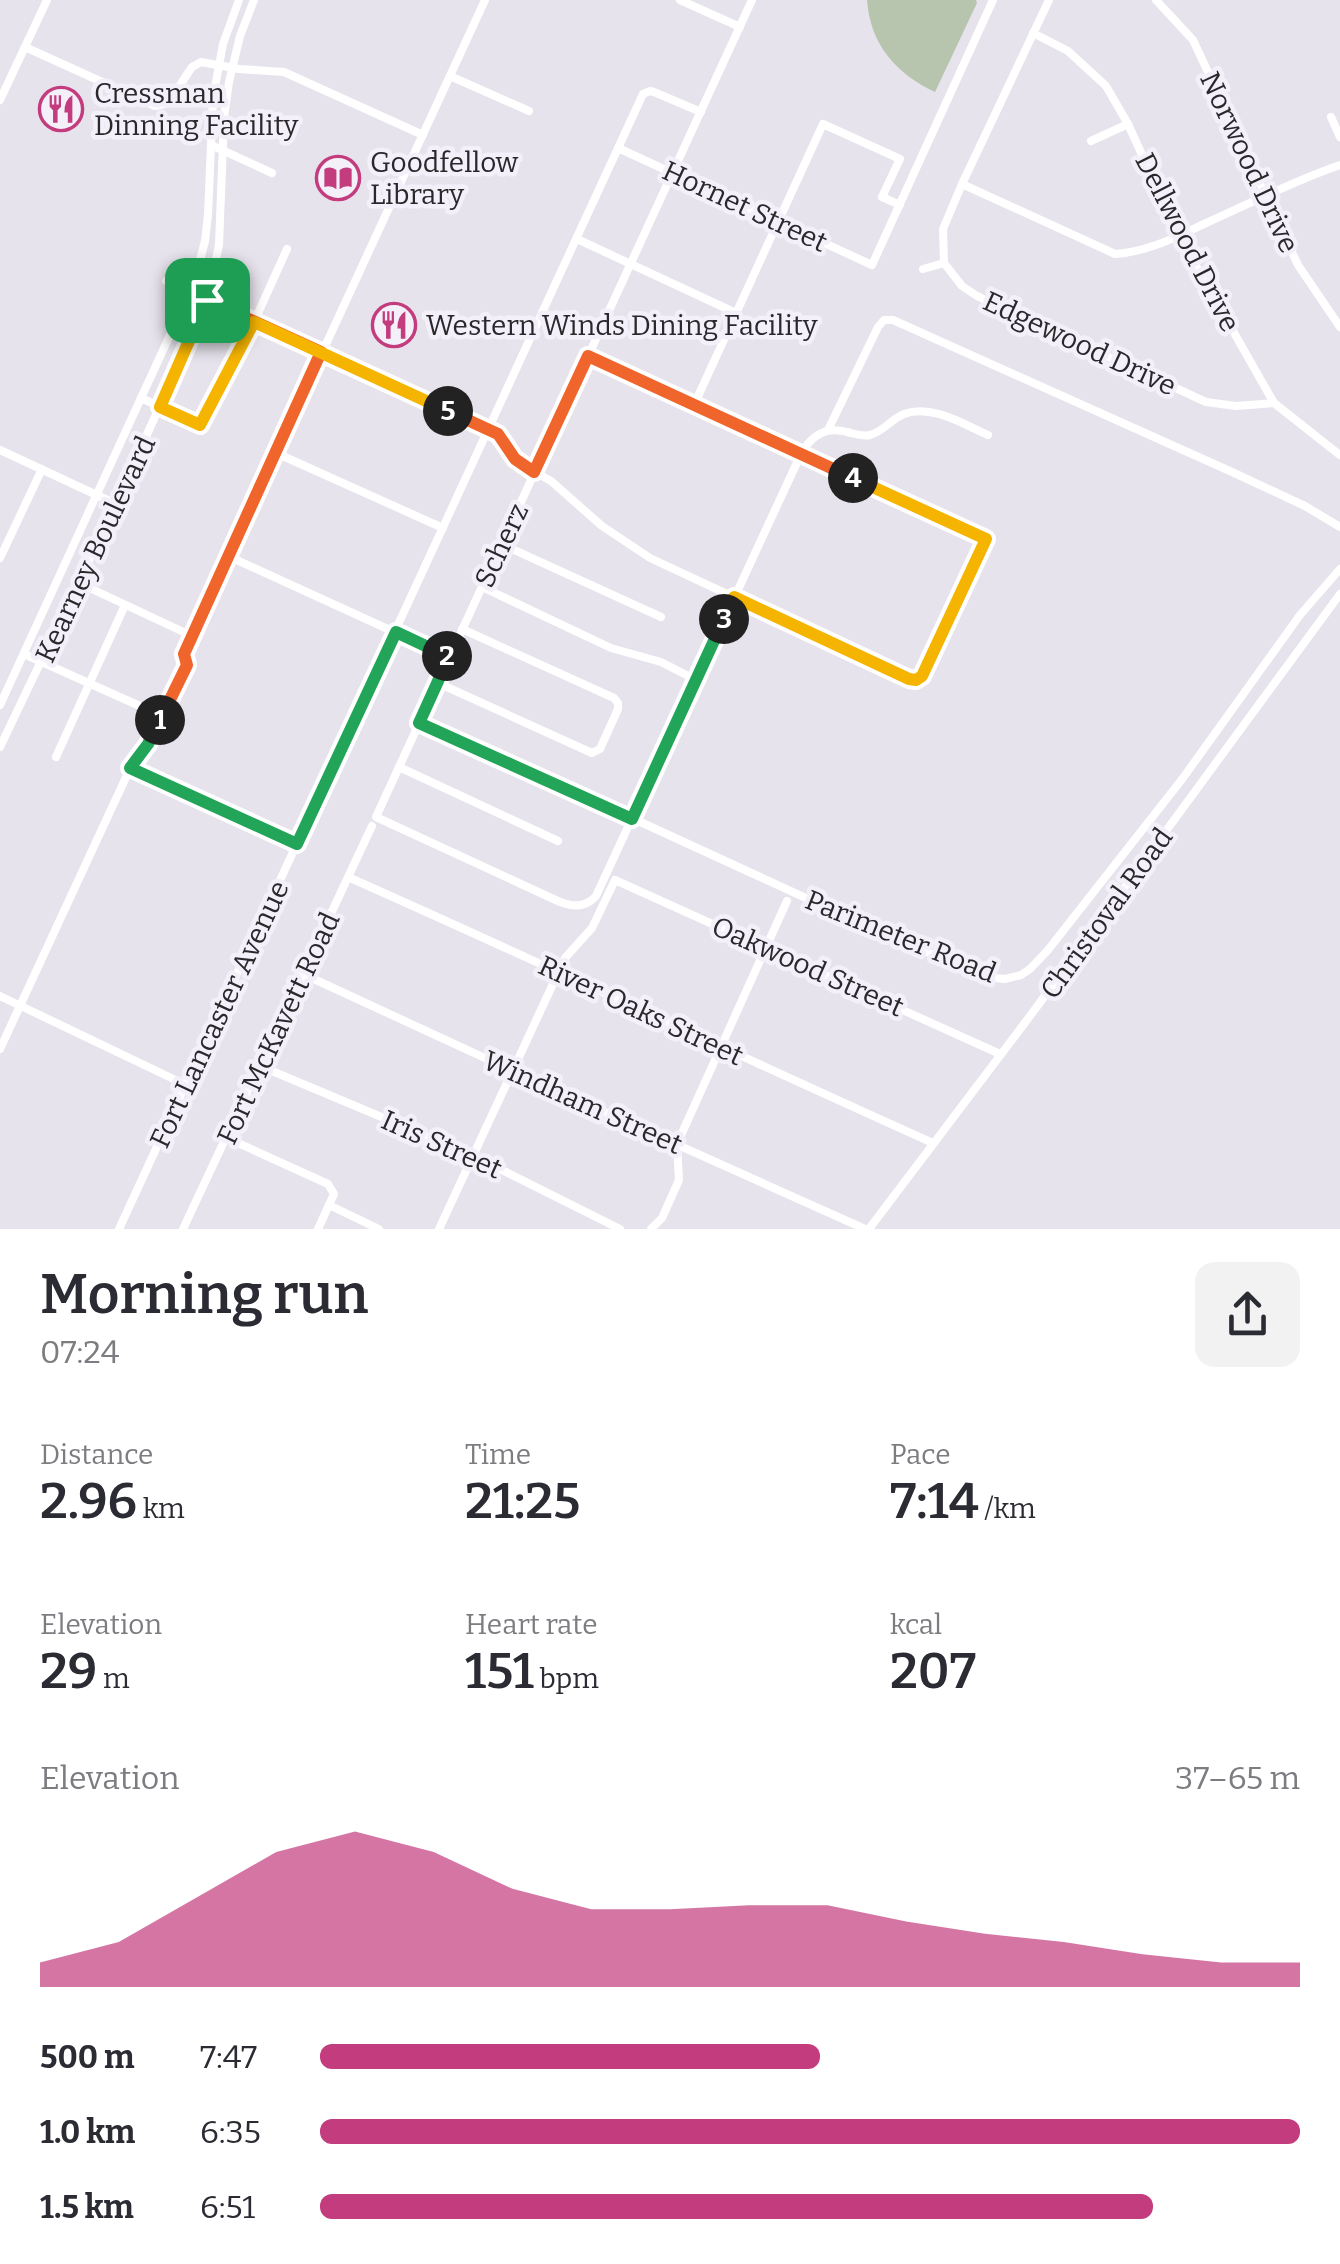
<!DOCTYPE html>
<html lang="en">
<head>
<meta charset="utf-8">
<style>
	body { margin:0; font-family:Bitter,serif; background:#f2f2f3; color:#2b2b33; height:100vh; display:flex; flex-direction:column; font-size:38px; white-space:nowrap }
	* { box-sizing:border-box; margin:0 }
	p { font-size:32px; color:#7c7c81 }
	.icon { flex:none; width:55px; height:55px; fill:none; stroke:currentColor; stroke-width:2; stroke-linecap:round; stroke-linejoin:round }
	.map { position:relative; height:1229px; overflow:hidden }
	.drawer { display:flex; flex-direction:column; background:#fff; flex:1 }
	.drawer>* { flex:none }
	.pin { position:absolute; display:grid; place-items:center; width:85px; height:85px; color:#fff; margin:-42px; border-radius:20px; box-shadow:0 5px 15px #0006 }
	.km { position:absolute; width:50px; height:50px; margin:-25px; border-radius:50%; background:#222; color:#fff; font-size:28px; line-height:50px; text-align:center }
	.round { display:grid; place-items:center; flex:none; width:105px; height:105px; border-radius:20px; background:#f2f2f3 }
	.headline { display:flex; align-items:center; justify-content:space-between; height:170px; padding:0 40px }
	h1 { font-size:55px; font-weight:600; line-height:75px }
	.figures { display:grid; grid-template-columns:repeat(3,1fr); gap:15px; height:170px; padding:10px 40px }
	.figures div { display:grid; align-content:center }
	.figures b { font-size:50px; font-weight:600 }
	.figures small { font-size:28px; font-weight:400 }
	.figures p { font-size:28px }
	.chart { height:280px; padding:20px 40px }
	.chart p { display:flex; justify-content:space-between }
	.chart svg { width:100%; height:180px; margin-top:10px; fill:#c23c7e; opacity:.7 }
	ul { padding:0 40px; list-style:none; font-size:32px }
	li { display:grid; grid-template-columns:160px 120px 1fr; align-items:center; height:75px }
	li i { height:25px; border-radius:12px; background:#c23c7e }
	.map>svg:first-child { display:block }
</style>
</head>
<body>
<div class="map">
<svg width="1340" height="1229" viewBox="0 0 1340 1229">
	<rect width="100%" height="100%" fill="#e7e3ec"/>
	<path fill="#b7c5ae" d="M867,0H976L977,3L935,92C896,74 870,44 867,0Z"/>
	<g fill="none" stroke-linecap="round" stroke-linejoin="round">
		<g stroke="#fff" stroke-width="8">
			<path d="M680,0L740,27"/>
			<path d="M752,0L376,817L560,902C573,907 586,908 596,896L801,454C811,436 826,426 847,432C855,434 862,437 870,435C883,432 891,419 904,414C932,404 963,424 988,435"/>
			<path d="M1049,0L962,184L943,229L944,263L962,286L977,296L1206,402L1236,406L1274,403"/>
			<path d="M1156,0L1193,40L1298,265L1340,327"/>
			<path d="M1033,33L1068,51L1106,86L1128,124L1179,236L1274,403L1340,455"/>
			<path d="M25,47L155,106L168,103L192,67L201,62L239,69L284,72L423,135"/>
			<path d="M450,76L529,111"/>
			<path d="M0,100L47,0"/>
			<path d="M1331,117L1340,137"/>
			<path d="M1091,141L1128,124"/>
			<path d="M211,145L272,173"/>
			<path d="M618,148L872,265L993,0"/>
			<path d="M962,184L1115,254C1147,252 1176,237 1204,224C1249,204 1293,181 1340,165"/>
			<path d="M577,239L736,313"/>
			<path d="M923,269L944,263"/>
			<path d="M166,281L498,434L522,465L551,481L602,526L650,558L909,679H916L922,676L986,539L588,356"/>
			<path d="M141,398L200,425L254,322L287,249"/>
			<path d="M694,405L823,124L900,159L882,197L900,205"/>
			<path d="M828,430L878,327L884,320H893L1232,472L1305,506L1340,527"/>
			<path d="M0,450L116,504"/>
			<path d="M276,453L443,528"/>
			<path d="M501,544L661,617"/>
			<path d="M228,556L449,657"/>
			<path d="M0,558L42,469"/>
			<path d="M79,583L192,636"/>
			<path d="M482,587L611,648L661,662L696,680"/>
			<path d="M24,654L162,716"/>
			<path d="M438,683L592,753L600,749L618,709V703L614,698L462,629"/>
			<path d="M0,705L181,311L198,268L205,241L208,215L213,98L223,44L239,0"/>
			<path d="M419,723L567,791L586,797L906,944L995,978L1005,979L1021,975L1030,969L1048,950L1183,778L1300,615L1340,569"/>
			<path d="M0,747L116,504L207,300L219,245L224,117L229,82L240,36L254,0"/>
			<path d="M56,757L125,605"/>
			<path d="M399,767L558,841"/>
			<path d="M130,768L297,844"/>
			<path d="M348,877C544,964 737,1055 933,1143"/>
			<path d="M303,974L513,1071L865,1229"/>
			<path d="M0,996L186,1085"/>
			<path d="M0,1049L134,760L148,744L187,665L184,655L206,604L485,0"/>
			<path d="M260,1066L472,1155L620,1229"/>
			<path d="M227,1138L328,1184L334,1194L318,1229"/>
			<path d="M329,1205L379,1229"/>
			<path d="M119,1229L643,94L650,91L654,92L701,112"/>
			<path d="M183,1229L372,826"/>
			<path d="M439,1229L559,971L565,958L592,928L615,880L1000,1054"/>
			<path d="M651,1229L662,1218L679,1180L677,1144L787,901"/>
			<path d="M869,1229L1033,1012L1340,594"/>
		</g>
	</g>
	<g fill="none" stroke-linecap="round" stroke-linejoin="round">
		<defs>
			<path id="split-1" d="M160,720L187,665L184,654L321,352L207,300"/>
			<path id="split-2" d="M160,720L148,744L130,768L297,844L396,632L447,656"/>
			<path id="split-3" d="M447,656L449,657L419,723L632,819L724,619"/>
			<path id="split-4" d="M724,619L734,597L909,679L916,680L922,676L986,539L853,478"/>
			<path id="split-5" d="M448,411L498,434L515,459L534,472L588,356L853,478"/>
			<path id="split-6" d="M207,300L160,407L200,425L254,322L448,411"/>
		</defs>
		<use href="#split-1" stroke="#fff" stroke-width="20"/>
		<use href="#split-2" stroke="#fff" stroke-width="20"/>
		<use href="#split-3" stroke="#fff" stroke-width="20"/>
		<use href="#split-4" stroke="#fff" stroke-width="20"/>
		<use href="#split-5" stroke="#fff" stroke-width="20"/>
		<use href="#split-6" stroke="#fff" stroke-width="20"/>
		<use href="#split-1" stroke="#f0652b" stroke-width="12"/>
		<use href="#split-2" stroke="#22a559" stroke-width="12"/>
		<use href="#split-3" stroke="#22a559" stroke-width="12"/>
		<use href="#split-4" stroke="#f5b400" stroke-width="12"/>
		<use href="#split-5" stroke="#f0652b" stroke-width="12"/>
		<use href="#split-6" stroke="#f5b400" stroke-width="12"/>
	</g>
	<defs>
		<symbol id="restaurant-ring" viewBox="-11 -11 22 22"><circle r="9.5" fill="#f4f0fa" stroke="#c23c7e" stroke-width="1.5"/><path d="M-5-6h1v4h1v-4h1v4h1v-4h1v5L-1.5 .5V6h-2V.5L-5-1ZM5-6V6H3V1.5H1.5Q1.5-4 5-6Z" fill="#c23c7e"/></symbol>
		<symbol id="library-ring" viewBox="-11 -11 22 22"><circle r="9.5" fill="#f4f0fa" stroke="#c23c7e" stroke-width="1.5"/><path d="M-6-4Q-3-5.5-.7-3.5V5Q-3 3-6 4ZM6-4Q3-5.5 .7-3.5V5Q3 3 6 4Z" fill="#c23c7e"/></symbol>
	</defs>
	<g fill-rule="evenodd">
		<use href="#restaurant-ring" x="36" y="84" width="50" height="50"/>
		<use href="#library-ring" x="313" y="153" width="50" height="50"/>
		<use href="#restaurant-ring" x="369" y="300" width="50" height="50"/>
	</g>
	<g text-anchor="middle" stroke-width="9" stroke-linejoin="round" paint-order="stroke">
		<g font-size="28" fill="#29282b" stroke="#f4f0fa" text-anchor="start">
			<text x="94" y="103">Cressman<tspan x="94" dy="32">Dinning Facility</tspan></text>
			<text x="370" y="172">Goodfellow<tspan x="370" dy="32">Library</tspan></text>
			<text x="426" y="335">Western Winds Dining Facility</text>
		</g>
		<g font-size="28" fill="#29282b" stroke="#f4f0fa">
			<text transform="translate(1250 162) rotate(65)" y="10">Norwood Drive</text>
			<text transform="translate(745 206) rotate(25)" y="10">Hornet Street</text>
			<text transform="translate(1188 242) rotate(63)" y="10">Dellwood Drive</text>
			<text transform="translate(1080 343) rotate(25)" y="10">Edgewood Drive</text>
			<text transform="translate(501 545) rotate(-65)" y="10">Scherz</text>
			<text transform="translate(95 549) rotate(-65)" y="10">Kearney Boulevard</text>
			<text transform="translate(1106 913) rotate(-54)" y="10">Christoval Road</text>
			<text transform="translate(901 936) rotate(22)" y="10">Parimeter Road</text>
			<text transform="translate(808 966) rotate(24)" y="10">Oakwood Street</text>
			<text transform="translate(641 1010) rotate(25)" y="10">River Oaks Street</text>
			<text transform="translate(219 1014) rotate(-65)" y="10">Fort Lancaster Avenue</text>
			<text transform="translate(278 1028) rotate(-65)" y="10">Fort McKavett Road</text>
			<text transform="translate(583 1102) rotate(24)" y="10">Windham Street</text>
			<text transform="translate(442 1144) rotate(24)" y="10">Iris Street</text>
		</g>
	</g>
</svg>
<div class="pin" style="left:207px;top:300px;background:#1e9e55"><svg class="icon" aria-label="arrive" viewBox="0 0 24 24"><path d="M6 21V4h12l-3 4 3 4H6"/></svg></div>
<b class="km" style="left:160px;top:720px">1</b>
<b class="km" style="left:447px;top:656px">2</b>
<b class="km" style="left:724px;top:619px">3</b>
<b class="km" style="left:853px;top:478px">4</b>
<b class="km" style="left:448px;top:411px">5</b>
</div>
<section class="drawer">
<div class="headline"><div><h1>Morning run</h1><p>07:24</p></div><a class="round"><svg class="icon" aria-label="share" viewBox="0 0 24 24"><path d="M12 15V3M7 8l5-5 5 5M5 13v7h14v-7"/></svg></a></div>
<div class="figures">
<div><p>Distance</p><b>2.96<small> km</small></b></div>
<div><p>Time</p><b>21:25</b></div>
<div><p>Pace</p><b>7:14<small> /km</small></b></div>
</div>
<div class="figures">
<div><p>Elevation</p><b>29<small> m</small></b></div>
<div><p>Heart rate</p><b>151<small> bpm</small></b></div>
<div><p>kcal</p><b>207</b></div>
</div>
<div class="chart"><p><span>Elevation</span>37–65 m</p>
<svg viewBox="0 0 160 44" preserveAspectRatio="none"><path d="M0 44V38L10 33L20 22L30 11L40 6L50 11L60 20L70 25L80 25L90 24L100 24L110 28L120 31L130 33L140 36L150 38L160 38V44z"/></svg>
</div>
<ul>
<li><b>500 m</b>7:47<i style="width:51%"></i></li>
<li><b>1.0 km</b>6:35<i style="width:100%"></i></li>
<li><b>1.5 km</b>6:51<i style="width:85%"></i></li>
</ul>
</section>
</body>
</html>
